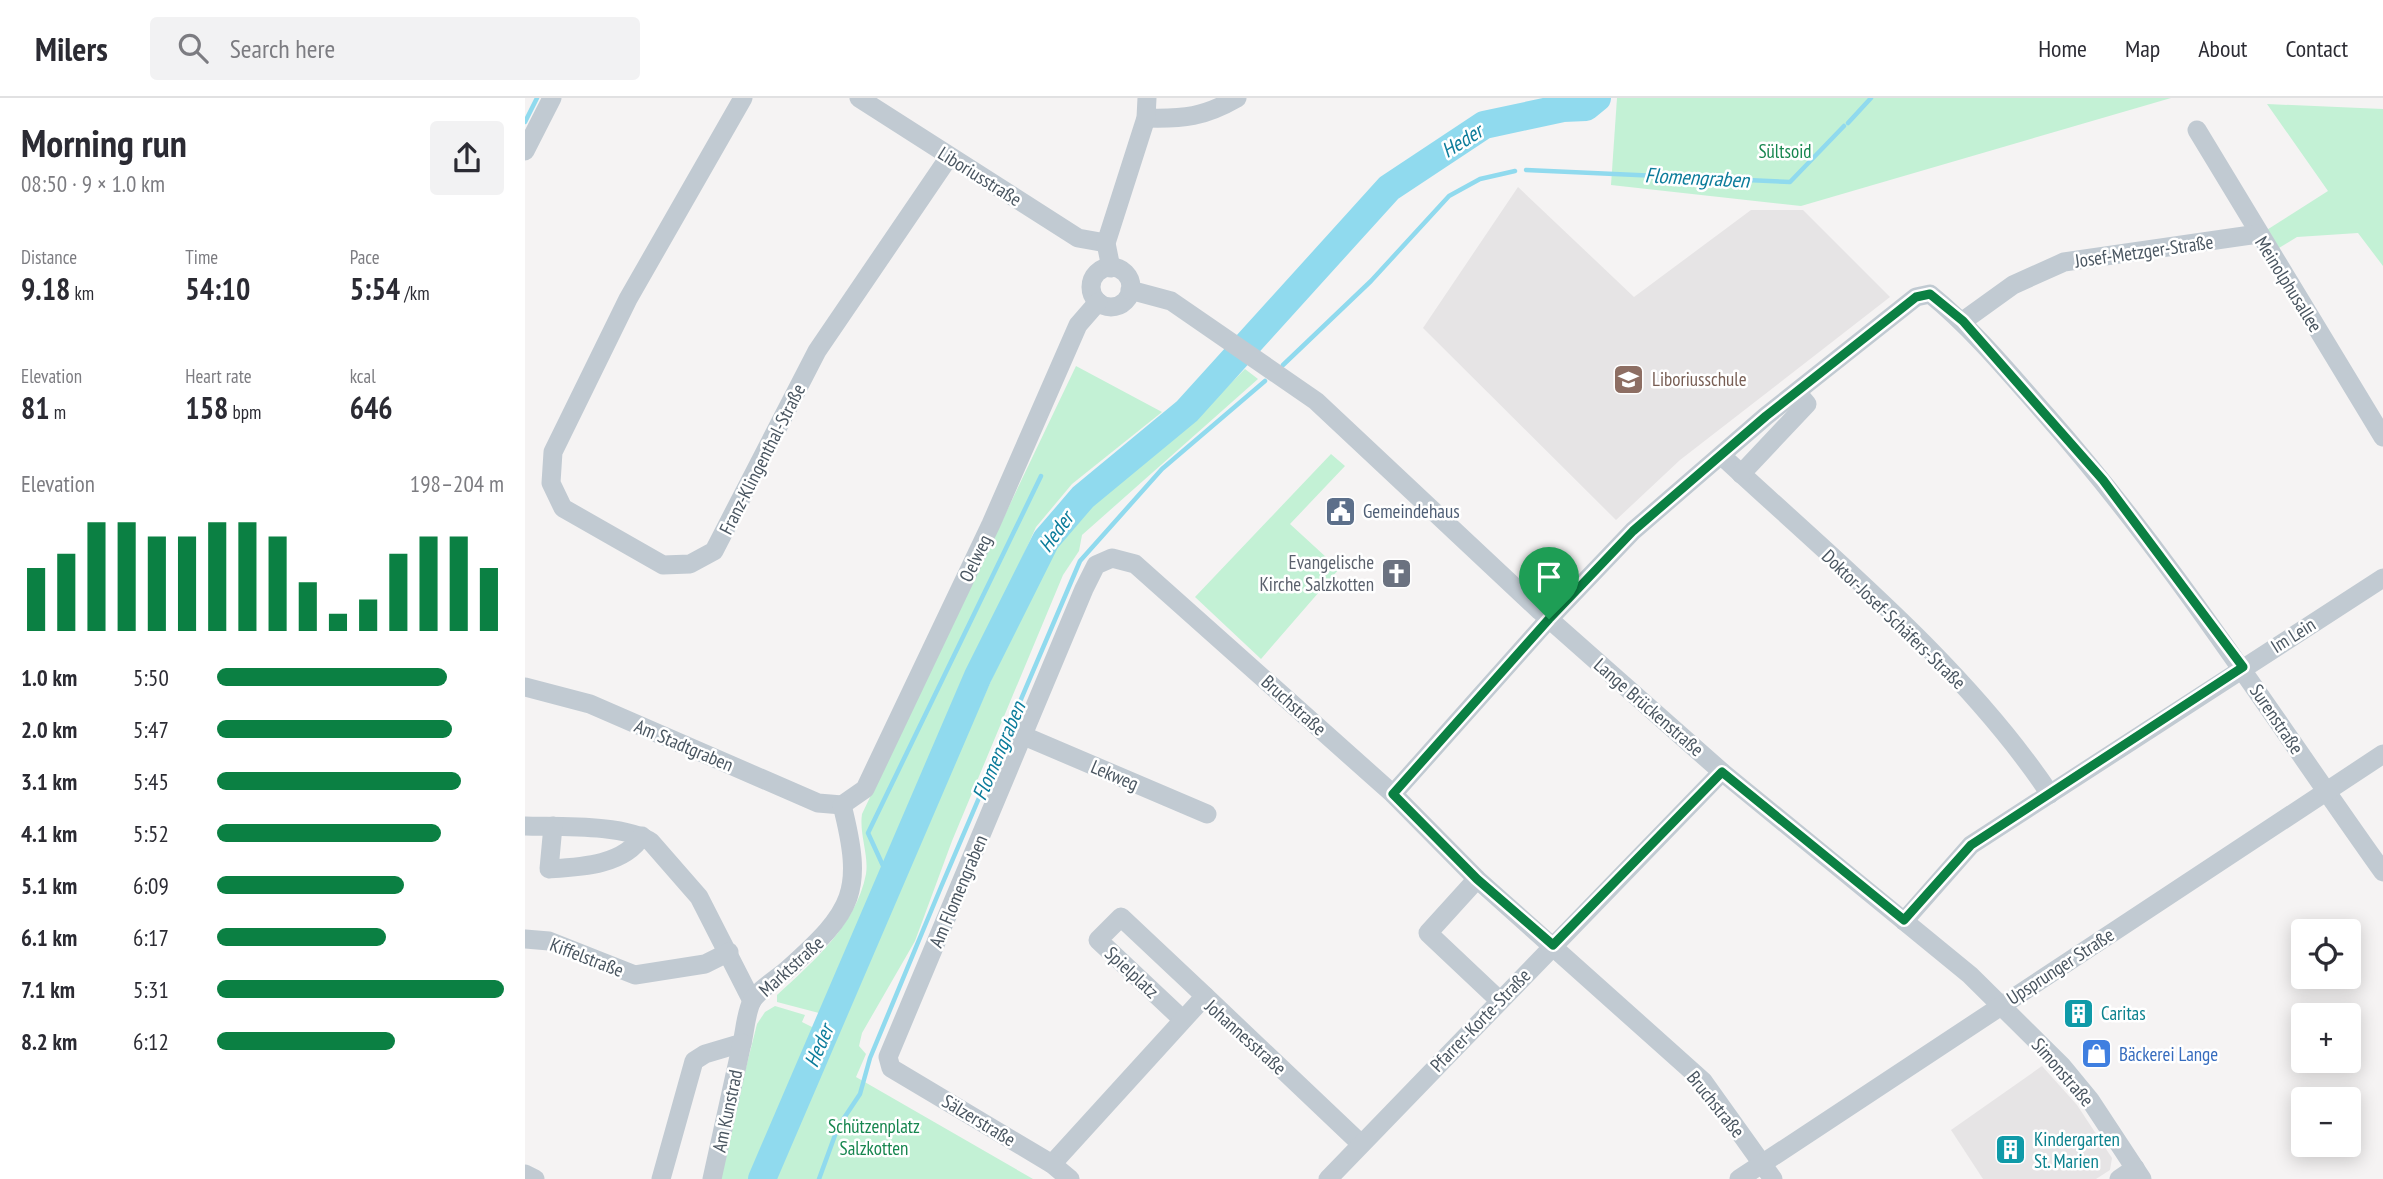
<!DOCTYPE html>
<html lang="en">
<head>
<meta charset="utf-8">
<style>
	body { margin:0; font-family:"PT Sans Narrow",sans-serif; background:#f2f2f3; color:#2b2b33; height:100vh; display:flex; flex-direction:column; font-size:26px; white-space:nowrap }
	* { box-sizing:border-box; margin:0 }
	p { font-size:23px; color:#7c7c81 }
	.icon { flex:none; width:38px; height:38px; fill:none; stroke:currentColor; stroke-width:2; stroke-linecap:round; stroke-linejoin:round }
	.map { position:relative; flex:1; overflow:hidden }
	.drawer { display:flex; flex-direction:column; background:#fff; width:525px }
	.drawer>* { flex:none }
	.buttons { position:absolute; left:1766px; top:821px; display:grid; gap:14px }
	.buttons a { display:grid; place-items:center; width:70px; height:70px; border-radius:7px; background:#fff; box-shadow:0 4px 18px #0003; font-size:35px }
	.pin { position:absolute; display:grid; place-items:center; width:60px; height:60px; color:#fff; margin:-72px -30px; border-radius:50% 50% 50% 0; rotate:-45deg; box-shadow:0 0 7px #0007 }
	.pin .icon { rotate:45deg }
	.round { display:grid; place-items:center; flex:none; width:74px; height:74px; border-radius:7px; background:#f2f2f3 }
	.summary { display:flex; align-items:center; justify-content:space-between; height:119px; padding:0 21px }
	h1 { font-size:38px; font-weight:700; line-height:52px }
	.figures { display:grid; grid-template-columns:repeat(3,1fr); gap:10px; height:119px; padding:7px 21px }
	.figures div { display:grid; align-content:center }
	.figures b { font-size:30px; font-weight:700 }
	.figures small { font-size:19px; font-weight:400 }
	.figures p { font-size:19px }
	.chart { height:196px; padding:14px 21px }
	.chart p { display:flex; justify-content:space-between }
	.chart svg { width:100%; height:126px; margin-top:7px; stroke:#0b8043; stroke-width:6 }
	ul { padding:0 21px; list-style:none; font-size:23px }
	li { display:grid; grid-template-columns:112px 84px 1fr; align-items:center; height:52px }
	li i { height:18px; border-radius:9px; background:#0b8043 }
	header { display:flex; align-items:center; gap:42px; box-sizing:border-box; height:98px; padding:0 35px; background:#fff; border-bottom:2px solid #e1e1e2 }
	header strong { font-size:33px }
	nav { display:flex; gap:38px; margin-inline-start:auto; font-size:24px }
	.search { width:490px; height:63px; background:#f2f2f3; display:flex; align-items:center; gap:18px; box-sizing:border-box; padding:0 24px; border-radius:7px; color:#7c7c81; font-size:26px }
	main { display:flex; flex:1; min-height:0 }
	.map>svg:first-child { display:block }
</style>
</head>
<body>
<header>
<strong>Milers</strong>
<div class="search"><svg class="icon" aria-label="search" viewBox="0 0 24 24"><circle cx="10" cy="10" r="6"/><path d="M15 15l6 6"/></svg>Search here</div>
<nav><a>Home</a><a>Map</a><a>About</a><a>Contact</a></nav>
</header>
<main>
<section class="drawer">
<div class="summary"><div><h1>Morning run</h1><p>08:50 · 9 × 1.0 km</p></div><a class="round"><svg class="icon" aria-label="share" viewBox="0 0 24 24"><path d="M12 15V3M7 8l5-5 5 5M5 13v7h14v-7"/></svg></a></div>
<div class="figures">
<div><p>Distance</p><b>9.18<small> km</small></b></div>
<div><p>Time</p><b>54:10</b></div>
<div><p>Pace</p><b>5:54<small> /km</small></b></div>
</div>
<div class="figures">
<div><p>Elevation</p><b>81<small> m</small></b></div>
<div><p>Heart rate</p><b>158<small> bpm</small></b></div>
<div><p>kcal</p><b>646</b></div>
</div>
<div class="chart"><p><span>Elevation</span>198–204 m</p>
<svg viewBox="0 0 160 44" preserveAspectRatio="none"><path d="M5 44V22M15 44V17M25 44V6M35 44V6M45 44V11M55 44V11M65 44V6M75 44V6M85 44V11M95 44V27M105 44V38M115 44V33M125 44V17M135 44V11M145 44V11M155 44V22"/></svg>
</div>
<ul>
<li><b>1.0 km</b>5:50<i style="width:80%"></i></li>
<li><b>2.0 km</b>5:47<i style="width:82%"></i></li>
<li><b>3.1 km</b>5:45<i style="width:85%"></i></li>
<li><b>4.1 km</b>5:52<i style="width:78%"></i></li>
<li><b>5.1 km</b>6:09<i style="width:65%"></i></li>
<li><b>6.1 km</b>6:17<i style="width:59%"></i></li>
<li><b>7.1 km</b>5:31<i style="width:100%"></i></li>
<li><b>8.2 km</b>6:12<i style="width:62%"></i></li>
</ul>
</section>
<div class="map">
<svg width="1858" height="1081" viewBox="0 0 1858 1081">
	<rect width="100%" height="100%" fill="#f5f3f3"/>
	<g fill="#e6e4e5">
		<path d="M993,89L1109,199L1226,112H1278L1365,199L1155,362L1091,422L898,230Z"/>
		<path d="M1517,968L1552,1007L1587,1060L1585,1072L1571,1081H1458L1426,1032Z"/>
	</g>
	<g fill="#c3f1d5">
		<path d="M1092,0H1646L1276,108L1086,87Z"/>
		<path d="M1742,6L1858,11V168L1833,135L1772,139L1749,153L1737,135L1803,93Z"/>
		<path d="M551,268L637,314L547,386L511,429L294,915L252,904V897C288,864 331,827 341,776C344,757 334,736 337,716Z"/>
		<path d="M720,271L733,281L557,437L554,453L538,477L427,743L390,843L337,935L334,948L341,956L331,979L508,1081H248L380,773L522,459L549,420L670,321Z"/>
		<path d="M806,356L820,368L765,426L814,471L736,561L670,499Z"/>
		<path d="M250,908L280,917L277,924L289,930L226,1081H193L232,926L240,914Z"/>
	</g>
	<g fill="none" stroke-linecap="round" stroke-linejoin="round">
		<g stroke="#90daee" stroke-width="4.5">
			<path d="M0,24L12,0"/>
			<path d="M1323,25L1346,0"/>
			<path d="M1001,72L1265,84L1319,28"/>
			<path d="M758,267L846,183L924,98L955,81L990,73"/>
			<path d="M365,783L343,735L516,378"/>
			<path d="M294,1081L313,1029L335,996L345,960L416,789L555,463L637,371L740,283"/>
		</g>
		<path stroke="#90daee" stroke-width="28" d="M237,1081L453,578L521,442L558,399L662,313L864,90L959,27L1038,10L1061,9L1072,0"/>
		<g stroke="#c1cad2" stroke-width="19">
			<path d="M218,0L103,201L28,354L26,385L38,410L138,467L165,466L189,453L292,253L424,59"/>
			<path d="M334,0L553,140L581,145"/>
			<path d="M621,20C659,21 679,19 712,0"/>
			<path d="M1672,32L1858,339"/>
			<path d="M0,53L27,0"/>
			<circle cx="586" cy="189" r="20"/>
			<path d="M586,170L581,145L621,20L622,0"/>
			<path d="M605,192L646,203L791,303L1015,513L1197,674L1445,877L1537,968L1565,1002L1617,1081"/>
			<path d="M1438,223L1488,187L1539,164L1733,136"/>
			<path d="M1197,358C1310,463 1439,568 1525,696"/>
			<path d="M1216,376L1282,306L1272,294"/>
			<path d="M0,589L65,606L293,705L317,707"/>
			<path d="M499,638L682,716"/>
			<path d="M868,696L1024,521L1108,433L1241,318L1391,199L1405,196C1449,232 1485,276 1522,318C1647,460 1748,620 1858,774"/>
			<path d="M317,707L340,691L466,426L553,227L573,204"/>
			<path d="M0,728C32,729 101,726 126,744L174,799L227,903"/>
			<path d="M28,728L24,771C57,769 99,767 117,738"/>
			<path d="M952,781L903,835L974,902"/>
			<path d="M1379,823L1446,747L1858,480"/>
			<path d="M0,841L24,843L110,877L180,866L204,854"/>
			<path d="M657,921L573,842L596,819L680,898"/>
			<path d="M527,1066L680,898L836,1046"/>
			<path d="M0,1076L10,1081"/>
			<path d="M136,1081L169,963L180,956L217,945C220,933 221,914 227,903C234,891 253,880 263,871C329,812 339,794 317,707"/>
			<path d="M187,1081L217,945"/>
			<path d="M545,1081L527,1066L366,970L363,959L559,491L571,467L587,460L610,466L868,696L952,781L1178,983L1248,1081"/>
			<path d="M803,1081L1197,674"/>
			<path d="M1214,1081L1858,656"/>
			<path d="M1594,1081L1610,1070"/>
		</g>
	</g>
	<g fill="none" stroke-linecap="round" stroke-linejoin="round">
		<defs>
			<path id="route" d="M1405,196L1438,223L1578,382L1718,569L1446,747L1379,822L1197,674L1028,847L952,781L868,696L1024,521L1108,433L1241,318L1391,199Z"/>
		</defs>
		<use href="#route" stroke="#fff" stroke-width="14"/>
		<use href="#route" stroke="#0b8043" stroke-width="9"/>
	</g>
	<defs>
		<symbol id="school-square" viewBox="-11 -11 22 22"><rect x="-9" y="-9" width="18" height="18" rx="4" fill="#8d6e63" stroke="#fff"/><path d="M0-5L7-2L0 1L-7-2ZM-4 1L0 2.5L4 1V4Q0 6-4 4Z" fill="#fff"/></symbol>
		<symbol id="civic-square" viewBox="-11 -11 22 22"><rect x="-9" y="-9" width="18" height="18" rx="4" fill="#5c6f8a" stroke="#fff"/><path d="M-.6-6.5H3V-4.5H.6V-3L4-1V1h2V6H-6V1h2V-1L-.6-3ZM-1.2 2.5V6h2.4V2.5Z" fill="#fff"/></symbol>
		<symbol id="church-square" viewBox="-11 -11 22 22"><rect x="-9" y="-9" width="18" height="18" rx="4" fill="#6b7280" stroke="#fff"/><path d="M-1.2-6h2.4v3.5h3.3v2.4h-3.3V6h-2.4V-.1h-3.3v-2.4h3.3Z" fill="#fff"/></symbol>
		<symbol id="building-square" viewBox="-11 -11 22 22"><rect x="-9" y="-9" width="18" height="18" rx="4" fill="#0f9aa8" stroke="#fff"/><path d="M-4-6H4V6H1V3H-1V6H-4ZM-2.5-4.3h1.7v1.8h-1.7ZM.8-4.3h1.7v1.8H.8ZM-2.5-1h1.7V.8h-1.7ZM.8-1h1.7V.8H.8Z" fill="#fff"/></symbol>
		<symbol id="shop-square" viewBox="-11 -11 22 22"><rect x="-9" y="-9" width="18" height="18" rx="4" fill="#3f7fe0" stroke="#fff"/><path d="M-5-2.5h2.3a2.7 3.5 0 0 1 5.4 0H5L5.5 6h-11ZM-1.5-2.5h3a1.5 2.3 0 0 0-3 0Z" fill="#fff"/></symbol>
	</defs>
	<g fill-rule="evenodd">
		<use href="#school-square" x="1086" y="264" width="35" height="35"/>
		<use href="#civic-square" x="798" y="396" width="35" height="35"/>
		<use href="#church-square" x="854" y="458" width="35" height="35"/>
		<use href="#building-square" x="1536" y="898" width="35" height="35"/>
		<use href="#shop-square" x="1554" y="938" width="35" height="35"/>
		<use href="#building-square" x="1468" y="1034" width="35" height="35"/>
	</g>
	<g text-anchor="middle" stroke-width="5" stroke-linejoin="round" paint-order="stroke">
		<g font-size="19" fill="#17864f" stroke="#fff">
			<text x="1260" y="60">Sültsoid</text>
			<text x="349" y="1035">Schützenplatz<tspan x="349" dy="22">Salzkotten</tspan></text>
		</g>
		<g font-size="19" fill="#4a5661" stroke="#fff">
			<text transform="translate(455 78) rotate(32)" y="7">Liboriusstraße</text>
			<text transform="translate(1619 153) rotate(-8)" y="7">Josef-Metzger-Straße</text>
			<text transform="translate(1764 186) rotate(58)" y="7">Meinolphusallee</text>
			<text transform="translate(237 361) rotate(-63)" y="7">Franz-Klingenthal-Straße</text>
			<text transform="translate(450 460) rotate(-64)" y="7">Oelweg</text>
			<text transform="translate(1369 521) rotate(44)" y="7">Doktor-Josef-Schäfers-Straße</text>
			<text transform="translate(1768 537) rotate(-32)" y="7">Im Lein</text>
			<text transform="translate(769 607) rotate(42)" y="7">Bruchstraße</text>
			<text transform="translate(1124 609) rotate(41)" y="7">Lange Brückenstraße</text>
			<text transform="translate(1752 621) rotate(56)" y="7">Surenstraße</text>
			<text transform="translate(159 647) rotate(23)" y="7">Am Stadtgraben</text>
			<text transform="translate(590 677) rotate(23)" y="7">Lekweg</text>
			<text transform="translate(433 793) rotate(-67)" y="7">Am Flomengraben</text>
			<text transform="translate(62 859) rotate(21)" y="7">Kiffelstraße</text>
			<text transform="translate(266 868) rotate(-42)" y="7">Marktstraße</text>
			<text transform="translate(1535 868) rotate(-33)" y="7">Upsprunger Straße</text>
			<text transform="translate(607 874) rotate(43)" y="7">Spielplatz</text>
			<text transform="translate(955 922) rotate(-46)" y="7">Pfarrer-Korte-Straße</text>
			<text transform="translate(721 939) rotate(42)" y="7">Johannesstraße</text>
			<text transform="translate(1538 974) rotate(49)" y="7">Simonstraße</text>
			<text transform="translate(1191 1006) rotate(51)" y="7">Bruchstraße</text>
			<text transform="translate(202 1013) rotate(-78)" y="7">Am Kunstrad</text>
			<text transform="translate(454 1022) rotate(31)" y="7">Sälzerstraße</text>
		</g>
		<g font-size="19" fill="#785e54" stroke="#fff" text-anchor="start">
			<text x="1127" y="288">Liboriusschule</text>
		</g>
		<g font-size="19" fill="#4e5e75" stroke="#fff" text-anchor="start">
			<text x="838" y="420">Gemeindehaus</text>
		</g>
		<g font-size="19" fill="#5b616d" stroke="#fff" text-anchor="end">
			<text x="849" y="471">Evangelische<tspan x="849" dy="22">Kirche Salzkotten</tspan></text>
		</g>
		<g font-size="19" fill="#0d838f" stroke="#fff" text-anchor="start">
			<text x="1576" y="922">Caritas</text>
			<text x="1509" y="1048">Kindergarten<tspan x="1509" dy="22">St. Marien</tspan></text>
		</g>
		<g font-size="19" fill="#366cbe" stroke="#fff" text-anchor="start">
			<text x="1594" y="963">Bäckerei Lange</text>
		</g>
		<g font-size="21" font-style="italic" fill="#0c7c9b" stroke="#fff">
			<text transform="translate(937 43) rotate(-32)" y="7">Heder</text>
			<text transform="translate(1172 80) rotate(3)" y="7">Flomengraben</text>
			<text transform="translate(531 434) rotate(-54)" y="7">Heder</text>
			<text transform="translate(474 653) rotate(-67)" y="7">Flomengraben</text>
			<text transform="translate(294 948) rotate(-67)" y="7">Heder</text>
		</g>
	</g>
</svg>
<div class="buttons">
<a><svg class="icon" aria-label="locate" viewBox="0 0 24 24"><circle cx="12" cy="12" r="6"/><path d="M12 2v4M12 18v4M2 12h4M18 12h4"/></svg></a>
<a>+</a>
<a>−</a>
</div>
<div class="pin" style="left:1024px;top:521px;background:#1e9e55"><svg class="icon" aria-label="arrive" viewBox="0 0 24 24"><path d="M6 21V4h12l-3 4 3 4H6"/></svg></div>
</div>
</main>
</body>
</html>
